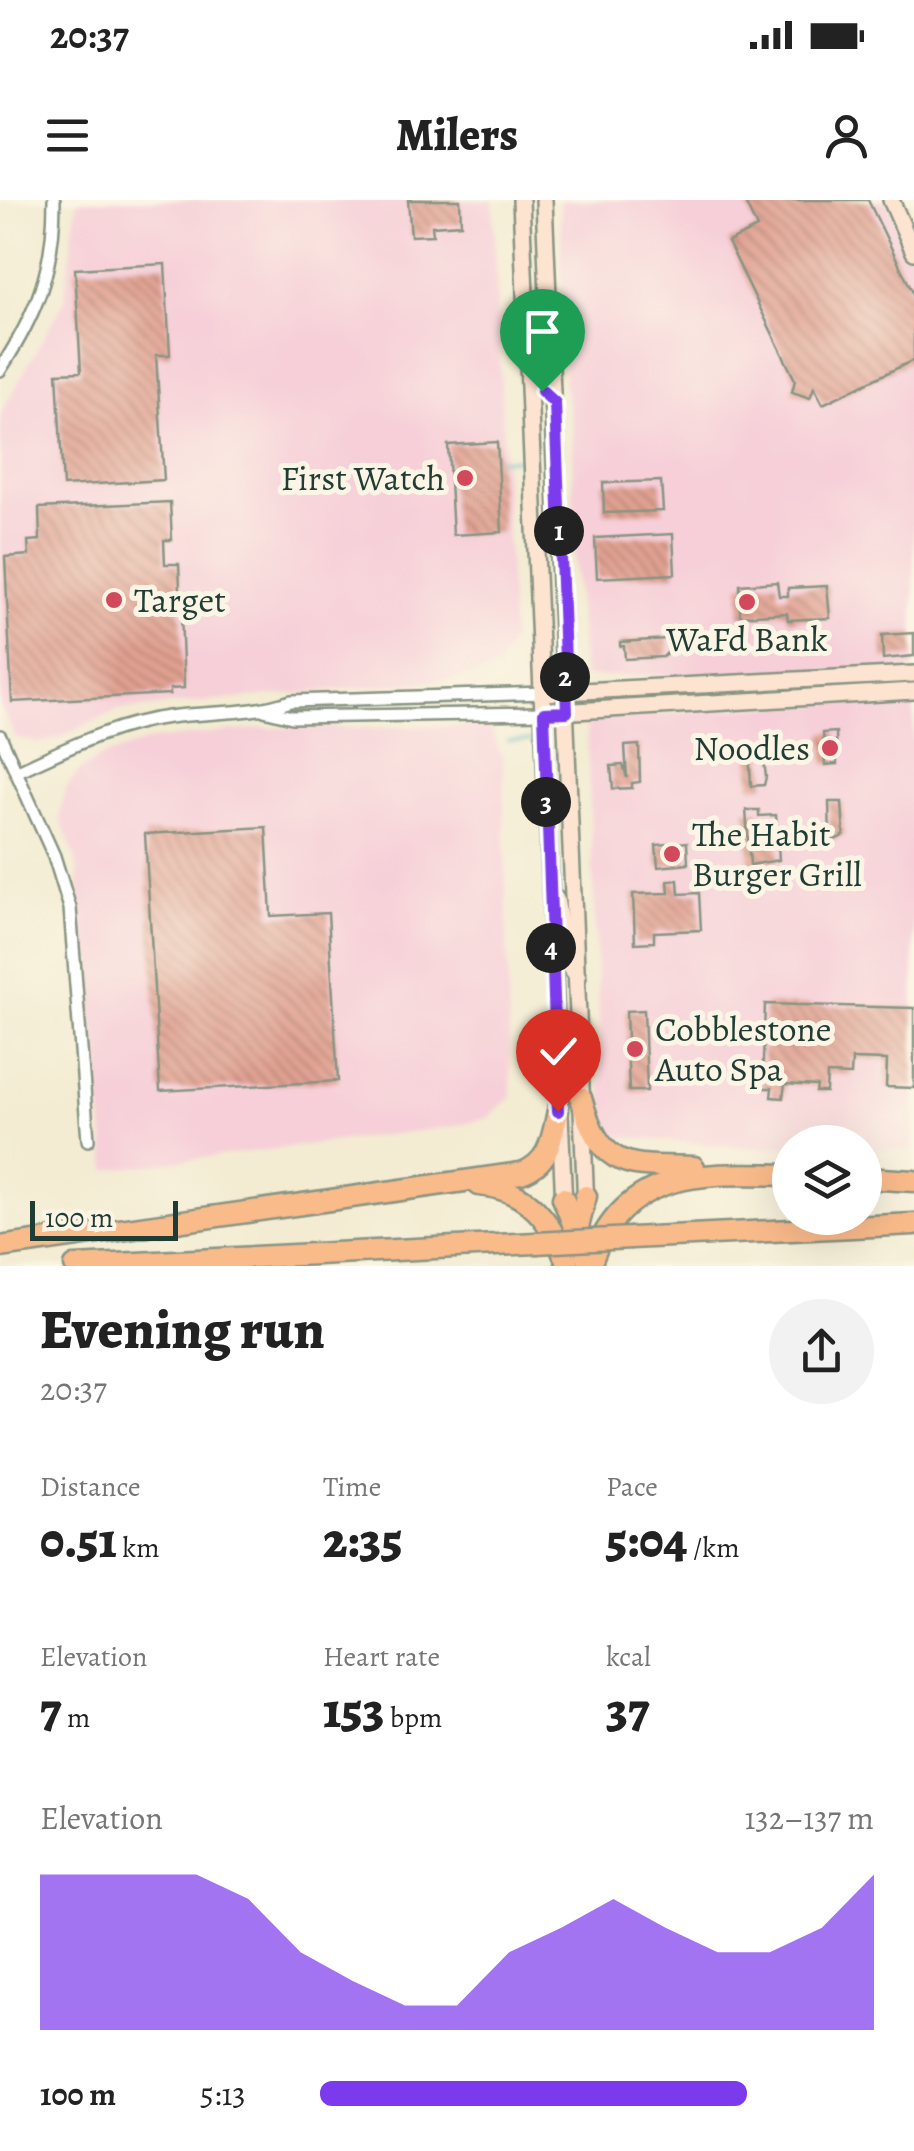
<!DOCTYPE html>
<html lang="en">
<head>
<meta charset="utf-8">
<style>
	body { margin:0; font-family:Alegreya,serif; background:#f2f2f2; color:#222; height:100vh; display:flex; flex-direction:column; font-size:38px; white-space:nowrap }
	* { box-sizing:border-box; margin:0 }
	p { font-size:32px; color:#767676 }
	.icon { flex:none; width:55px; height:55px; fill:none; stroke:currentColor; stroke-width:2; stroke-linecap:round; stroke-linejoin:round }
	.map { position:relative; height:1066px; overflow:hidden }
	.details { display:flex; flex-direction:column; background:#fff; flex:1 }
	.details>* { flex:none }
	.buttons { position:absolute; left:772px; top:925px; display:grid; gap:20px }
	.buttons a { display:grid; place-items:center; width:110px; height:110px; border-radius:50%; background:#fff; box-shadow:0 10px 40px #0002; font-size:50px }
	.scale { position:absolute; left:30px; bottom:25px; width:148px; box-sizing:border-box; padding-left:10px; border:5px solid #1f3d34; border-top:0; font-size:28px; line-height:35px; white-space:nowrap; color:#1f3d34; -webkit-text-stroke:8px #fcf5e5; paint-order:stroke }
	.pin { position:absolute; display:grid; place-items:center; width:85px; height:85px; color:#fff; margin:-102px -42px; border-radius:50% 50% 50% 0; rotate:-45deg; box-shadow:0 0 10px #0007 }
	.pin .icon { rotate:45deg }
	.km { position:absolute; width:50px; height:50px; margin:-25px; border-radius:50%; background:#222; color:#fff; font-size:28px; line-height:50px; text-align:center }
	.round { display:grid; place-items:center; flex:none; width:105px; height:105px; border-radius:52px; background:#f2f2f2 }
	.head { display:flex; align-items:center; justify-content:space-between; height:170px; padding:0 40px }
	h1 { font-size:55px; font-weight:800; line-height:75px }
	.figures { display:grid; grid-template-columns:repeat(3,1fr); gap:15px; height:170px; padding:10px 40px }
	.figures div { display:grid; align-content:center }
	.figures b { font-size:50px; font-weight:800 }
	.figures small { font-size:28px; font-weight:400 }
	.figures p { font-size:28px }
	.chart { height:280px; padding:20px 40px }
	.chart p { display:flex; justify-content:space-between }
	.chart svg { width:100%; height:180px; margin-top:10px; fill:#7c3aed; opacity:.7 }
	ul { padding:0 40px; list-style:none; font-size:32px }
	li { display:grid; grid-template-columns:160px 120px 1fr; align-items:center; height:75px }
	li i { height:25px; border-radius:12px; background:#7c3aed }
	.status { display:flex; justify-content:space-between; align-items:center; height:70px; padding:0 50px; background:#fff; direction:ltr }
	.status svg { height:28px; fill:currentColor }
	header { display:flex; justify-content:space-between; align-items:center; height:130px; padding:0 40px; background:#fff; font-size:45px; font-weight:800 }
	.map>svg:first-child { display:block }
</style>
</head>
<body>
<div class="status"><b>20:37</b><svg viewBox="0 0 49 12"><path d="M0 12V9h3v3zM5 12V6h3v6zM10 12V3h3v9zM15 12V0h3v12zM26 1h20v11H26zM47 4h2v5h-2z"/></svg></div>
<header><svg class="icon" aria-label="menu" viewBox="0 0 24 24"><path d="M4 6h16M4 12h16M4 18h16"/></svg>Milers<svg class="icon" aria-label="person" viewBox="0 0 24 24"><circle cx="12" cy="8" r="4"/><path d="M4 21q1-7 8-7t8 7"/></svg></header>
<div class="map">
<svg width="914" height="1066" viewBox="0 0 914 1066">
	<defs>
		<pattern id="building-back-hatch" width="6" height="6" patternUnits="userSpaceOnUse" patternTransform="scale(2.5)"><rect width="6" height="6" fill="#e1a191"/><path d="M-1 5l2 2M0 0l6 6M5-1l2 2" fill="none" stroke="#b68477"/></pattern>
	</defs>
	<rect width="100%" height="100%" fill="#fcf5e5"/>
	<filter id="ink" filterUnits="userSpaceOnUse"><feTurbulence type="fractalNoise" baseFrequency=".01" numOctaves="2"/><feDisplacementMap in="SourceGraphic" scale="20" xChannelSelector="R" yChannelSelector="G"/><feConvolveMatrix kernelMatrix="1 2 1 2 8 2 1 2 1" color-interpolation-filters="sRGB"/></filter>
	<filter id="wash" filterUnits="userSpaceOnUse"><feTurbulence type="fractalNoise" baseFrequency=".0048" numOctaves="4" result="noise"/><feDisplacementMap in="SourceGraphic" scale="40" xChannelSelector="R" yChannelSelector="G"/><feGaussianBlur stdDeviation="2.25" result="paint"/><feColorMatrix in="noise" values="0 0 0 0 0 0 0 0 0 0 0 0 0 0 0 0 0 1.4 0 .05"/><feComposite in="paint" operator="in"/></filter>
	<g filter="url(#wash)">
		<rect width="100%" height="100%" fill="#f3ecd2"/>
		<g fill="#f6cfd8">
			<path d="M77,0H493L512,439L497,469L454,479L118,510L56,539L39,543L16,538L0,506V215L64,101Z"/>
			<path d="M560,0H887L914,61V469L584,477L574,360L572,225L564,183Z"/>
			<path d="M914,497V951L865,949V942L751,948L604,935L586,522L589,518Z"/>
			<path d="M490,526L503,559L511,897L488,918L451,927L107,970L76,659L59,617L66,588L79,571L101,557L150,540L261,528Z"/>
		</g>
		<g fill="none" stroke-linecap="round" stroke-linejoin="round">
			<g stroke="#49b8c2" stroke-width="2.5">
				<path d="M500,260L520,259"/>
				<path d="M507,541L535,540"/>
			</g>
		</g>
		<g id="blocks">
			<g fill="url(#building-back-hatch)">
				<path d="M408,0H460L461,24L432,26L433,35L411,36Z"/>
				<path d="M744,0H868L914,95V160L823,204L814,187L810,198L792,192L795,180L728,42L757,28Z"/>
				<path d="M165,64L170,155H156L164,280L63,286L57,173L81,172L75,69Z"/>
				<path d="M497,242L502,332L453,335L448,245Z"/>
				<path d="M661,281L663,311L604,313L603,283Z"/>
				<path d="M170,302L172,340H164L165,364H179L184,488L170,489V494L12,502L5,357L29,355L28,341L40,340L39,308Z"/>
				<path d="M673,334L675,374L597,378L595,338Z"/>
				<path d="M777,382L779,396H788V388L827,386L830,418L788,420L787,413L740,416V385Z"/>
				<path d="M914,433V456L883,459L882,435Z"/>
				<path d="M667,439L668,452L663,457L625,459L624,446H620V442Z"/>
				<path d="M836,532L837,564L825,565L823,533Z"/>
				<path d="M639,545L640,582L632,583V588L613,589L611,566L623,565L627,578L625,546Z"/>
				<path d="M758,545H762L766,577L764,585L751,586L749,549H758Z"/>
				<path d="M829,602H842L844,635L837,639H830Z"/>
				<path d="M746,610H759V616L776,615L779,660L750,665Z"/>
				<path d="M266,627L271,716L328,713L338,881L160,891L145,634Z"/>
				<path d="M687,642L688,664L658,667L656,645Z"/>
				<path d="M678,680L679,694L699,693L701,730L654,732V742L635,743L633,694L669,693L668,681Z"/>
				<path d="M765,804L914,808V888L886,887L887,860L852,859L851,875L827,874L826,892H816L817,886L785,884L783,898L771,897L772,888H762Z"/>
				<path d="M644,810L647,891H629L626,811Z"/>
			</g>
		</g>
	</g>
	<g filter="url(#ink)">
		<use href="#blocks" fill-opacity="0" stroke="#899483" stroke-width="2.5"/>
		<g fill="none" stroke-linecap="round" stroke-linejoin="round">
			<defs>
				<g id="street">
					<path d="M0,170C37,113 54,70 54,0"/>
					<path d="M264,510L292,517L544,513"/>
					<path d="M0,536L54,656L70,708L88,940"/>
					<path d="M16,572C66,549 114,524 169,517C211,511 251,515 291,501L543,493"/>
				</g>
				<g id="secondary">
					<path d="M521,0L564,1007"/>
					<path d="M544,0L586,1007"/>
					<path d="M891,0L914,52"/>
					<path d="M543,493L914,474"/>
					<path d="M558,512L914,491"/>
					<path d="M556,699L567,763L578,777"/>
				</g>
				<g id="highway">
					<path d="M581,898C602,972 627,965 694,967"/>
					<path d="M865,978L914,981"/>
					<path d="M479,985C529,989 552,1022 568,1066"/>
					<path d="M563,998L585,1055"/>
					<path d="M576,1035L586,996"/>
					<path d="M631,1038L914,1024"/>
					<path d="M0,1047L521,973C550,963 552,938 558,911"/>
					<path d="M75,1066L536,1043"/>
					<path d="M590,1066C622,967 704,973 790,975"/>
				</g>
			</defs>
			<use href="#street" stroke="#899483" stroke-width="16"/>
			<use href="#secondary" stroke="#899483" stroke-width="20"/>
			<use href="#highway" stroke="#899483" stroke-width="25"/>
			<use href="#street" stroke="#fff" stroke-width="11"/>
			<use href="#secondary" stroke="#fde4d1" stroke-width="15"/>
			<use href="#highway" stroke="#fabb8b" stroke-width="20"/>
			<defs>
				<path id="highway-bridge" d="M536,1043L631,1038"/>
			</defs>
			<use href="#highway-bridge" stroke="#899483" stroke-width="25" stroke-linecap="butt"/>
			<use href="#highway-bridge" stroke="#fabb8b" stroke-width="20"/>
		</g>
	</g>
	<g fill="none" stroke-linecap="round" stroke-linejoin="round" filter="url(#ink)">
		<defs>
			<path id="route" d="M542,191L555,203L567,512L544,513L558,911"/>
		</defs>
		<use href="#route" stroke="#fff" stroke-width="20"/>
		<use href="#route" stroke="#7c3aed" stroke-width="12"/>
	</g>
	<g fill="#d1495b" stroke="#fcf5e5" stroke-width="4">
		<circle cx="465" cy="278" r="10"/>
		<circle cx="114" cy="400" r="10"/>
		<circle cx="747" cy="402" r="10"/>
		<circle cx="830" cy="548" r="10"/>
		<circle cx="672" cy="654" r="10"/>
		<circle cx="635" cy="849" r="10"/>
	</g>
	<g text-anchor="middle" stroke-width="10" stroke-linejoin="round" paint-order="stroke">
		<g font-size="35" fill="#1f3d34" stroke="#fcf5e5" text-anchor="start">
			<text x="445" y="290" text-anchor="end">First Watch</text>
			<text x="134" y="412">Target</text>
			<text x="747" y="451" text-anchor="middle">WaFd Bank</text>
			<text x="810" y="560" text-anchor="end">Noodles</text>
			<text x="692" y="646">The Habit<tspan x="692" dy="40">Burger Grill</tspan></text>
			<text x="655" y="841">Cobblestone<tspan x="655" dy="40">Auto Spa</tspan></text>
		</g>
	</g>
</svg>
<div class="buttons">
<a><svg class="icon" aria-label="layers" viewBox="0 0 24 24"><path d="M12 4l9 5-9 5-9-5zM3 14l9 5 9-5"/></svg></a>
</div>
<div class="scale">100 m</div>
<div class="pin" style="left:542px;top:191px;background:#1e9e55"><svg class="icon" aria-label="arrive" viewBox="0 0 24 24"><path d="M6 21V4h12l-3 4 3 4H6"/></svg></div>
<div class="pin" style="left:558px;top:911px;background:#d93025"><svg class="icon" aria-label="check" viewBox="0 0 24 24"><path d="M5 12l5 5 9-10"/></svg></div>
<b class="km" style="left:559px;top:331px">1</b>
<b class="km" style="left:565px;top:477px">2</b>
<b class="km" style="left:546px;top:602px">3</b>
<b class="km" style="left:551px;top:748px">4</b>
</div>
<section class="details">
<div class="head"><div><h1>Evening run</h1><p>20:37</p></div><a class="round"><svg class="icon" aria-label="share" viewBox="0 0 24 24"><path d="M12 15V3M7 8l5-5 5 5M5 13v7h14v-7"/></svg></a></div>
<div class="figures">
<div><p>Distance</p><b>0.51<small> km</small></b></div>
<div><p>Time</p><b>2:35</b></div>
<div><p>Pace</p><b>5:04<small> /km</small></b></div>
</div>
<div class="figures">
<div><p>Elevation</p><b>7<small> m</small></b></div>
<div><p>Heart rate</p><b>153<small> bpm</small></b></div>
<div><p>kcal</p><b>37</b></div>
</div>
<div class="chart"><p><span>Elevation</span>132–137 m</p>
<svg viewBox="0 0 160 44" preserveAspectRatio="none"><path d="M0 44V6L10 6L20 6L30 6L40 12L50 25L60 32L70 38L80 38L90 25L100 19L110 12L120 19L130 25L140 25L150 19L160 6V44z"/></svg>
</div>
<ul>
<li><b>100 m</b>5:13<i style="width:77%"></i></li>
</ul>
</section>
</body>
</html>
